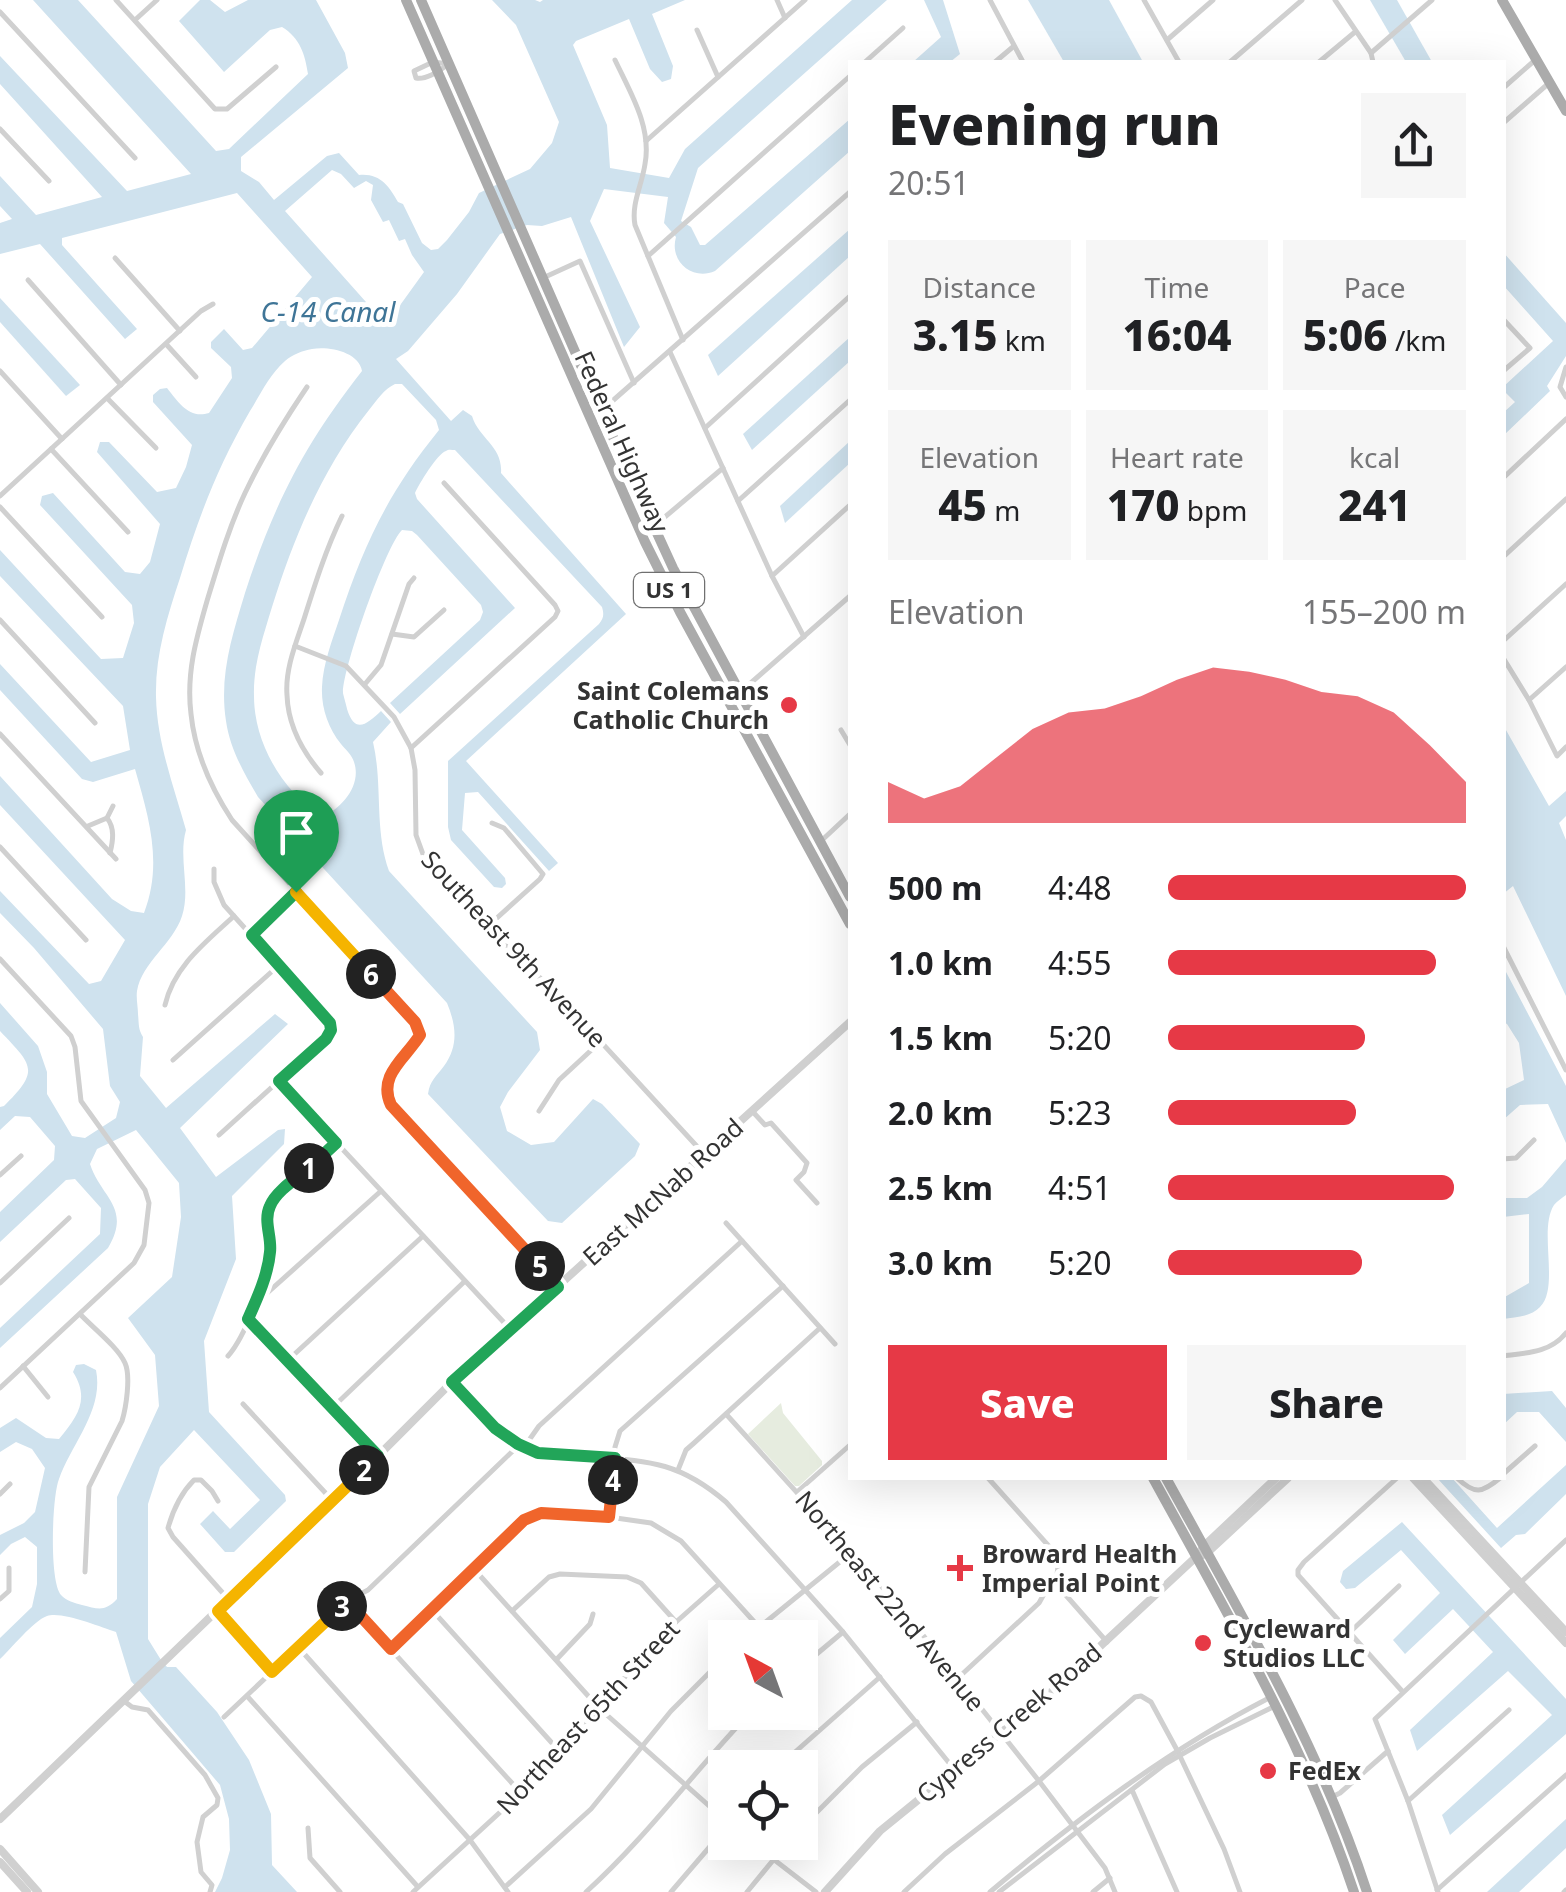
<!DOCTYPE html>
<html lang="en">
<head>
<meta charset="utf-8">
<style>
	body { margin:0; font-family:"Noto Sans",sans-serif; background:#f6f6f6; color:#202124; height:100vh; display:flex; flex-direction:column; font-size:38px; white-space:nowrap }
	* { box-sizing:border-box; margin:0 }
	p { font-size:32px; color:#757577 }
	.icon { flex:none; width:55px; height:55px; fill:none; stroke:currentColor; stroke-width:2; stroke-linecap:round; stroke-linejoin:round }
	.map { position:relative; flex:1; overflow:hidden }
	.sheet { position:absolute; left:848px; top:60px; width:658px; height:1420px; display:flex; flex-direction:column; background:#fff; border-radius:0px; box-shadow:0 10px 40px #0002 }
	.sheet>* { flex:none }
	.needle { width:65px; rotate:319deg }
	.buttons { position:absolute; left:708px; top:1620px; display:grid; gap:20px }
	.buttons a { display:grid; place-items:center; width:110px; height:110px; border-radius:0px; background:#fff; box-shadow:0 10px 40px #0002; font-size:50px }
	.pin { position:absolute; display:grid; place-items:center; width:85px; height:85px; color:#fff; margin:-102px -42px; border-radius:50% 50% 50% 0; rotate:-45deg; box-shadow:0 0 10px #0007 }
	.pin .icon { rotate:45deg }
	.km { position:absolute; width:50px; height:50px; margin:-25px; border-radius:50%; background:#222; color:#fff; font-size:28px; line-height:50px; text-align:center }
	.round { display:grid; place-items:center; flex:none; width:105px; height:105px; border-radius:0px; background:#f6f6f6 }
	.summary { display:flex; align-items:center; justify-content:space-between; height:170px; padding:0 40px }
	h1 { font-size:55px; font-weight:800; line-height:75px }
	.figures { display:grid; grid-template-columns:repeat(3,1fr); gap:15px; height:170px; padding:10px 40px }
	.figures div { display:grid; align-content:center; border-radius:0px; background:#f6f6f6; text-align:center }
	.figures b { font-size:42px; font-weight:800 }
	.figures small { font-size:28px; font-weight:400 }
	.figures p { font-size:28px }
	.chart { height:280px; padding:20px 40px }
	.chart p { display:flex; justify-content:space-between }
	.chart svg { width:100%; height:180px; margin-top:10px; fill:#e63946; opacity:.7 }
	.button { display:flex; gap:20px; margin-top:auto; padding:20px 40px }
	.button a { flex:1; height:115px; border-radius:0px; background:#e63946; color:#fff; font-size:40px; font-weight:800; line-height:115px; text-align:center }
	.button a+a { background:#f6f6f6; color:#202124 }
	ul { padding:0 40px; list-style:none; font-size:32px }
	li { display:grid; grid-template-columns:160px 120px 1fr; align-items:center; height:75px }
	li i { height:25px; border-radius:12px; background:#e63946 }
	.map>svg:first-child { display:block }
</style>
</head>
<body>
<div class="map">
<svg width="1566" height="1892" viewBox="0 0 1566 1892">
	<rect width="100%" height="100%" fill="#fff"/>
	<path fill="#e6ecdf" d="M781,1403L783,1413L822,1461V1465L799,1486H795L748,1434Z"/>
	<g fill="#cfe2ee" fill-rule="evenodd">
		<path d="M33,0H78L216,151L229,149L308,74C305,54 300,38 282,27L270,30L224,72L179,21L200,0H210L225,12L248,0H316L345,53L348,68L241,157V171L259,182L274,200L327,156L339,153L359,175C380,173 389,186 398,202L403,204L422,243L431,250L438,249L447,240L469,212L479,193L530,169L552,143L559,122L516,25L492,0H535L540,2L543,0H685L652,14L673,66L671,79L662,82L650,69L629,19L576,41L573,45L607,125L610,168L669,178L685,149L852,0H887L698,168L681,221L691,227L700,245H705L850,119V151L715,271C692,281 669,261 676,237L664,223L668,197L604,189L590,221L640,327L624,347L571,217L542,226L527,225L500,234L457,294L408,351L396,359L451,421L463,410L472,416C479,439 503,446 501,473L626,614L466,761L558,863L549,871L478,792L465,793L462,830L505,878L506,884L502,888L494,887L451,840L448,827V761L599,624C604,618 604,614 602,607L455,450C452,450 448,449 446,451C437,454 419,484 415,493L417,499L515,608L400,714L390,703L480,620L483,612L481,605L417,535L412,531L402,530C386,545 342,670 343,693C343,694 347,708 347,709C355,735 367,724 381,711L391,722L373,742C383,785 374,829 389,871L537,1032L540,1050L508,1092L500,1107L507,1131L531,1145L554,1142L593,1099L602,1104L640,1144L635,1156L562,1223L548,1221L428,1094C430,1080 436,1077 444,1066C459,1045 456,1025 447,1003L258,797C244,773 230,749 226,721C219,676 232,636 245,593C274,504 304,445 362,371C359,352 329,346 312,349C302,351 293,354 285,361C270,374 260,395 250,411C217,468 199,516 180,578C167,617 155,656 156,697C157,743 174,787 186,830C178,858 191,889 182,916C173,944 142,962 137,991C136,998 138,1007 138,1014C139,1024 138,1029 143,1037L140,1076L166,1108L275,1014L288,1024L180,1128L216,1177L278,1130L285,1129L284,1144L232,1196L236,1259L204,1341L209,1412L285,1495L286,1501L234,1552H225L200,1524L213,1511L230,1529L260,1500L194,1430L160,1467L148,1504V1639L161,1660L167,1667H176L217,1712L249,1760L271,1814L272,1865L297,1892H215L222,1878L230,1850L229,1819L220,1785L131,1681L116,1632C100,1627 62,1611 47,1616C33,1621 11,1649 0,1659V1638L32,1607L37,1584V1547L25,1537L11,1544L0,1555V1535L24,1523L35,1512L45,1468L32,1449L16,1442L0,1452V1428L16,1418L46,1438L59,1439C78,1416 90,1399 73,1372L76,1365L84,1364L96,1370C104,1410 72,1443 59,1479C52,1496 49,1581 61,1595C66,1601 75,1603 82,1605C98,1609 105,1612 117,1599V1497L159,1406L155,1355L128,1318L172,1277L181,1217L179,1183L136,1130L97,1149L90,1164C101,1198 132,1207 108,1248L0,1348V1328L100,1234L101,1208L75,1179L66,1180L0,1242V1212L54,1160L55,1146L30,1117L15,1116L0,1130V1107L4,1106C41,1070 32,1065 0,1031V1003L38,1046L47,1072V1094L72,1136L85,1138L116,1118L120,1102L110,1086L103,1029L34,948L0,913V891L89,984L101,981L125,940L0,805V776L112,899L131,911L144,913C163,864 149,818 135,769L93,782L82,779L0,690V664L91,762L130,750L123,706L0,576V550L101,659L123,658L134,623L132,605L40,505L42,496L53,493L125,572L140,574L150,562L160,524L97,452L100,442H109L157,492L176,488L186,467L192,445L153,402V395L160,389L167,388C179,403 189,419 209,413L232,378L231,367L211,348V342L224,329L243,350L252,348L312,277L237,193L62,238V245L137,329L125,339L40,244L0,254V223L12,219L0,206V176L36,215L102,197L0,84V56L127,191L191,174ZM332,170L341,174L354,188L366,181L373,185L371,200L383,222L389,220L399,241L405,239L412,255L424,272L393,315L386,316L374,311L285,211ZM395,384H402L436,420L439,430C388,493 364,544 339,620C332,641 323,664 322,687C321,707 328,728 341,744C345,749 352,755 354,762C362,785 342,808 322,817C310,813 302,802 294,793C270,767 254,731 254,696C253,665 263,637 272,607C294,537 322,469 369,410C377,400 384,389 395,384Z"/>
		<path d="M924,0H943L960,54L950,62H913L941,37Z"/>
		<path d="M1028,0H1109L1143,62H1064Z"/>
		<path d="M1370,0H1397L1432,62H1406Z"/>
		<path d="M850,229V256L718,376L708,355Z"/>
		<path d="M1503,252L1566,323V356L1547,386L1550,391L1503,436V413L1515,402L1503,390V387L1553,341L1503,285Z"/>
		<path d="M0,298L80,385L66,396L0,322Z"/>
		<path d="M850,337V361L752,450L743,434Z"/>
		<path d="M850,441V463L785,523L780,506Z"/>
		<path d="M1502,723L1549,806L1566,791V816L1559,823L1566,840V996L1513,886L1503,894Z"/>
		<path d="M1503,972H1506L1566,1086V1143L1548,1104L1520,1105L1503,1120V1090L1524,1080L1519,1043L1507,1024L1503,1022Z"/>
		<path d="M1566,1159V1195C1562,1198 1557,1201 1554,1205C1538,1230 1560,1287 1540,1307C1531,1317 1515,1317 1503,1319V1298L1529,1283V1214L1503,1217V1198H1527L1542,1187Z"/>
		<path d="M1552,1391L1566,1408V1442L1539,1412H1517L1503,1425V1394Z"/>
		<path d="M1566,1465V1494L1525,1534L1516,1535L1501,1548L1437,1478H1452L1497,1528Z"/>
		<path d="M1402,1522L1566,1699V1734L1450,1835L1442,1815L1552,1715L1508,1671L1417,1751L1410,1730L1493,1652L1453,1609L1405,1654L1393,1640L1440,1593L1401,1550L1355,1588L1346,1589L1340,1582L1343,1571Z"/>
		<path d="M1566,1819V1848L1519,1892H1487Z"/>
	</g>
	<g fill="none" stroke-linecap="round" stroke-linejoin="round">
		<g stroke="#d0d0d0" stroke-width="5">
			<path d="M116,0L215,109H227L276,67"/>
			<path d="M777,0L785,18"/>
			<path d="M990,0L1023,62"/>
			<path d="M1144,0L1179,62"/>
			<path d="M1335,0L1371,53L1373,62"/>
			<path d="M0,12L135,158"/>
			<path d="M135,20L157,0"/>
			<path d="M697,30L718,77"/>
			<path d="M1167,40L1213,0"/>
			<path d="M1371,53L1432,0"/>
			<path d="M615,60C630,92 652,127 645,164C642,185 631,204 635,225L683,340"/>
			<path d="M433,62L449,64C440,70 427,80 416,78L414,71Z"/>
			<path d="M865,62L903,28"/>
			<path d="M995,62L1014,46"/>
			<path d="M1230,62L1302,0"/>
			<path d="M1319,62L1355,32"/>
			<path d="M1502,89L1534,61"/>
			<path d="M1502,124L1549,83"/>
			<path d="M0,129L49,181"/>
			<path d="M646,141L805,0"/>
			<path d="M648,256L850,76"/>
			<path d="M115,258L180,331"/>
			<path d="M545,277L580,261L634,383"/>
			<path d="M28,280L121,385"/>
			<path d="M1502,318L1530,348L1502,372"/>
			<path d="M166,344L196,377"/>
			<path d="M670,352L772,576L804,637"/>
			<path d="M1566,367L1560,387L1566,397"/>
			<path d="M0,371L62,439"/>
			<path d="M307,387C284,421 263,455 245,493C229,527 218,565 207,601C196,639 186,674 191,714C195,753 211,788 232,820L415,1022L420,1035C406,1059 377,1075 391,1105L557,1285"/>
			<path d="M107,398L156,448"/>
			<path d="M601,411L850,192"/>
			<path d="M705,428L850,296"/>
			<path d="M51,449L128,532"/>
			<path d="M1502,479L1566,419"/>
			<path d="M0,496L201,311L213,304"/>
			<path d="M738,501L850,400"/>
			<path d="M0,507L102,617"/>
			<path d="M653,527L723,468"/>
			<path d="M1502,558L1566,499"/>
			<path d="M772,576L850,505"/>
			<path d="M0,620L95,723"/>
			<path d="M392,634L414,637L444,610"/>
			<path d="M1502,642L1566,584"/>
			<path d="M295,646L346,666L394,717L411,748L415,770L416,835L424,857L500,940L555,992L704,1154"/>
			<path d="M1502,656L1529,700L1557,756L1566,747"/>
			<path d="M365,684L381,665L409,584L414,578"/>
			<path d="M1529,700L1566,667"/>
			<path d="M729,702L850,596"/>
			<path d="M841,730L850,745"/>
			<path d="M0,734L116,859"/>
			<path d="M411,748L555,617L558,611L555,605L444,483"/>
			<path d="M321,773C302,751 288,725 287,695C285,669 296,643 304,619C315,584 326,549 342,516"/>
			<path d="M107,818L113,806"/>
			<path d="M88,826L107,818C115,828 113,841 110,853"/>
			<path d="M820,842L850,814"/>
			<path d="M0,847L86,940"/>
			<path d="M214,869V882L224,905L327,1019L331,1030L325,1039L219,1135"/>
			<path d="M488,926L540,879L543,874L504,828L492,823"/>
			<path d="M251,935L296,892"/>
			<path d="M1502,944L1566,1070"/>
			<path d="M0,959L71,1036L75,1047L81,1101L145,1190L149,1203L144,1245L134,1263L0,1388"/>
			<path d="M165,1005C174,966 206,942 234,916"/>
			<path d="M173,1060L278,966"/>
			<path d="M279,1081L510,1329"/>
			<path d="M539,1111L559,1080L599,1043"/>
			<path d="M753,1112L765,1125L771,1123L807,1163L804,1172L796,1180L817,1203"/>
			<path d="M1502,1159L1516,1158L1534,1140"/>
			<path d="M0,1175L21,1156"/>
			<path d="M726,1223L835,1344"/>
			<path d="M0,1283L69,1218"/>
			<path d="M259,1297L265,1295L381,1191"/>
			<path d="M80,1314C92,1327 118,1347 125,1363C131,1376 126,1408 122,1421L89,1487L85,1572"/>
			<path d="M248,1319L378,1456"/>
			<path d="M228,1356C245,1337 267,1279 270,1253C272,1234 263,1217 274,1199L336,1143"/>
			<path d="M1502,1356C1526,1353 1550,1353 1566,1333"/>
			<path d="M287,1361L423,1236"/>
			<path d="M23,1366L48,1397"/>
			<path d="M452,1382C477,1408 499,1440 535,1452C549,1456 566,1455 581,1456C644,1461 676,1459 726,1502L843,1632L954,1769"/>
			<path d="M243,1404L332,1500"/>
			<path d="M332,1408L464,1282"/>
			<path d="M726,1414L903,1610L1039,1781L1105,1868L1115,1892"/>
			<path d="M678,1470L686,1450L694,1443L820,1328"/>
			<path d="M1502,1475L1535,1446"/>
			<path d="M988,1478L1055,1553L1058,1566L1056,1584L1107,1642"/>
			<path d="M1397,1478L1304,1562L1298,1570V1575L1402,1691"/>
			<path d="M1457,1478C1475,1495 1482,1493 1500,1478"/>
			<path d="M797,1492L850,1445"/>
			<path d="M0,1494L10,1484"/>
			<path d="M218,1501L212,1491L201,1480H194C181,1493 173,1510 168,1528L173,1537L229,1600"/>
			<path d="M609,1517L615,1447L620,1431L783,1286"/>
			<path d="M474,1569L599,1708L725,1820"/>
			<path d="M0,1599L9,1591V1568"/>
			<path d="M347,1601L521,1793"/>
			<path d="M432,1610L561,1753"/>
			<path d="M218,1611L272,1672"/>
			<path d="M512,1611L549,1577L560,1574L627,1577L641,1583L676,1622"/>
			<path d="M1350,1632L1399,1586"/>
			<path d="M746,1638L852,1552"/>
			<path d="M299,1648L470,1840L508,1892"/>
			<path d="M391,1649L524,1520L541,1513L609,1517L651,1523L681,1541L758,1626"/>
			<path d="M556,1660L590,1624L593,1614"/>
			<path d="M800,1668L843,1632"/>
			<path d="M958,1678L1039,1603L1044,1594"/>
			<path d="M247,1696L418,1887"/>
			<path d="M124,1701L132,1707L148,1710L205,1775L218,1798L217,1805L203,1817L197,1842L201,1872L212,1885L210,1892"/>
			<path d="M224,1717L347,1601L368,1590L519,1445L527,1443L539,1426L742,1241"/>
			<path d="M777,1768L880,1677"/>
			<path d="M1132,1790L1177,1892"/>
			<path d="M1332,1797L1340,1793L1388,1751"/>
			<path d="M1408,1801L1509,1710"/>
			<path d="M308,1828L310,1858L340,1892"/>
			<path d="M800,1829L862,1767L917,1722"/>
			<path d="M751,1842L816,1892"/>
			<path d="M505,1887L591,1809L671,1711L725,1657"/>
			<path d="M1437,1890L1566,1775"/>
			<path d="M413,1892L546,1770L636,1664L676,1622L719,1584"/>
			<path d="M586,1892C647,1837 694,1771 751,1712"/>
			<path d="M671,1892L725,1829"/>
			<path d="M747,1892L788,1842"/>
			<path d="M904,1892L945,1854L1039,1781L1135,1697L1141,1696L1151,1702L1177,1750L1224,1849L1240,1892"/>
			<path d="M990,1892C1077,1819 1168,1750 1269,1698"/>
			<path d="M999,1892L1165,1764L1210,1738L1273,1707"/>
			<path d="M1093,1892L1110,1878"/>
			<path d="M1438,1892L1408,1801L1375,1719L1566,1540"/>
			<path d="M1564,1892L1566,1890"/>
		</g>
		<g stroke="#d0d0d0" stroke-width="8">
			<path d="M1413,1478L1566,1643"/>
			<path d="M1423,1478L1566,1632"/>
			<path d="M1203,1555L1207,1553L1288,1478"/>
			<path d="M0,1819L378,1456L452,1382L850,1022"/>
			<path d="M0,1849L38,1892"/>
			<path d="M0,1862L27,1892"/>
			<path d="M825,1892L880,1831L1051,1692L1196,1557L1204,1546L1276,1478"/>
		</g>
		<g stroke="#ababab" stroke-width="10">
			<path d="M406,0L645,542L680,612L850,924"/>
			<path d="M421,0L601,411L673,568L850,897"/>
			<path d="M1502,0L1566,111"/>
			<path d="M1153,1478C1227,1613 1305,1745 1354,1892"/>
			<path d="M1166,1478C1240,1613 1319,1745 1367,1892"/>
		</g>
	</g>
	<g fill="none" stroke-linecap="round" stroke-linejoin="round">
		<defs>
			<path id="split-1" d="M296,892L252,935L330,1023L331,1030L326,1039L279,1081L336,1143L309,1168"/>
			<path id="split-2" d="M309,1168C297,1178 276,1191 270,1206C263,1221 272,1237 270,1252C268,1275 257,1299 248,1319L378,1456L364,1470"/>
			<path id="split-3" d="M342,1606L272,1672L218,1611L364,1470"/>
			<path id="split-4" d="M342,1606L347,1601L391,1649L524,1520L541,1513L609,1517L613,1480"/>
			<path id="split-5" d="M540,1266L558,1287L452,1382L495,1428L518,1444L538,1453L615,1458L613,1480"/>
			<path id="split-6" d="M371,974L415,1022L420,1035C406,1058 377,1075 391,1105L540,1266"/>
			<path id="split-7" d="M296,892L371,974"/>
		</defs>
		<use href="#split-1" stroke="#fff" stroke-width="20"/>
		<use href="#split-2" stroke="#fff" stroke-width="20"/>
		<use href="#split-3" stroke="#fff" stroke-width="20"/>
		<use href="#split-4" stroke="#fff" stroke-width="20"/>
		<use href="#split-5" stroke="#fff" stroke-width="20"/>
		<use href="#split-6" stroke="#fff" stroke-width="20"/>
		<use href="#split-7" stroke="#fff" stroke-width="20"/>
		<use href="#split-1" stroke="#22a559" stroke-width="12"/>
		<use href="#split-2" stroke="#22a559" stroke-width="12"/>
		<use href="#split-3" stroke="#f5b400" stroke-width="12"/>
		<use href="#split-4" stroke="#f0652b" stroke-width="12"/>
		<use href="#split-5" stroke="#22a559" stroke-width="12"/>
		<use href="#split-6" stroke="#f0652b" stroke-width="12"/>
		<use href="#split-7" stroke="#f5b400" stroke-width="12"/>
	</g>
	<g fill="#e63946" stroke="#fff" stroke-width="4">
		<circle cx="789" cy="705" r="10"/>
		<path d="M955 1553h10v10h10v10h-10v10h-10v-10h-10v-10h10z"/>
		<circle cx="1203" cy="1643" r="10"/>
		<circle cx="1268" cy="1771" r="10"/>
	</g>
	<g text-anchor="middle" stroke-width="10" stroke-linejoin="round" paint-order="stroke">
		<rect fill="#fff" stroke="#707070" stroke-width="2.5" x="634" y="573" width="70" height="34" rx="8"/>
		<g font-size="22" font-weight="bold" fill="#333">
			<text x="669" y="598">US 1</text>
		</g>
		<g font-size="25" fill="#333" stroke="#fff">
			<text transform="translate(622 442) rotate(66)" y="9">Federal Highway</text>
			<text transform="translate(514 949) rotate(47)" y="9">Southeast 9th Avenue</text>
			<text transform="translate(663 1192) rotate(-42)" y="9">East McNab Road</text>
			<text transform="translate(890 1601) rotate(50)" y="9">Northeast 22nd Avenue</text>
			<text transform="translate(588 1717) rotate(-47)" y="9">Northeast 65th Street</text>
			<text transform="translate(1009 1723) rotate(-40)" y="9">Cypress Creek Road</text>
		</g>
		<g font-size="25" font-weight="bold" fill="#333" stroke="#fff" text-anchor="start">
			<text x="769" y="700" text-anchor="end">Saint Colemans<tspan x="769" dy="29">Catholic Church</tspan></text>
			<text x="982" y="1563">Broward Health<tspan x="982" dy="29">Imperial Point</tspan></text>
			<text x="1223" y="1638">Cycleward<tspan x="1223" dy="29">Studios LLC</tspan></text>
			<text x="1288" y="1780">FedEx</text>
		</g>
		<g font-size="28" font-style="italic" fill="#3f7597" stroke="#fff">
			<text x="328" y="322">C-14 Canal</text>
		</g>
	</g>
</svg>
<div class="buttons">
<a><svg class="needle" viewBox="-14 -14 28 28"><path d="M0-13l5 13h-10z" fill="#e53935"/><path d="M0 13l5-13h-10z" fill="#757577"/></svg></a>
<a><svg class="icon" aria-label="locate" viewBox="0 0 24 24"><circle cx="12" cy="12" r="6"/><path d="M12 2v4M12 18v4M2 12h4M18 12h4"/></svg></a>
</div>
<div class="pin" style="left:296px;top:892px;background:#1e9e55"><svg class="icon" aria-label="arrive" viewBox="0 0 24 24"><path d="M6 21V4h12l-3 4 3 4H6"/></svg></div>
<b class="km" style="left:309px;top:1168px">1</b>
<b class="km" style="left:364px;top:1470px">2</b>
<b class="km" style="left:342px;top:1606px">3</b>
<b class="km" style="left:613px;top:1480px">4</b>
<b class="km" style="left:540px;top:1266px">5</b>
<b class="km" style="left:371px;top:974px">6</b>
<section class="sheet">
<div class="summary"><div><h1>Evening run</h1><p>20:51</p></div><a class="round"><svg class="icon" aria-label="share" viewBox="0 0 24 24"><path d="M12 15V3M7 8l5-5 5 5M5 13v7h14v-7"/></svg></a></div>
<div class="figures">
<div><p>Distance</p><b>3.15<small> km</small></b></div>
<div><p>Time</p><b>16:04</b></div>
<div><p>Pace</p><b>5:06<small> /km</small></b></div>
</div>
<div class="figures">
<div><p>Elevation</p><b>45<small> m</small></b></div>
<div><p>Heart rate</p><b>170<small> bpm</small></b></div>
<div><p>kcal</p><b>241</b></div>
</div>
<div class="chart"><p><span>Elevation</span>155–200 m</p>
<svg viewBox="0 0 160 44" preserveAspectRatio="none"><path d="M0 44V34L10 38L20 35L30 28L40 21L50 17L60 16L70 13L80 9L90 6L100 7L110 9L120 12L130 13L140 17L150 25L160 34V44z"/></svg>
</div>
<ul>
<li><b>500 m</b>4:48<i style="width:100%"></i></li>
<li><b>1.0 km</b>4:55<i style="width:90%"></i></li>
<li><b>1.5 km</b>5:20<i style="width:66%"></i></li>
<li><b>2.0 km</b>5:23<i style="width:63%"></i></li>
<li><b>2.5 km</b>4:51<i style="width:96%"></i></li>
<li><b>3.0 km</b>5:20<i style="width:65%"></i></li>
</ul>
<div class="button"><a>Save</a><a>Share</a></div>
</section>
</div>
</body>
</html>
